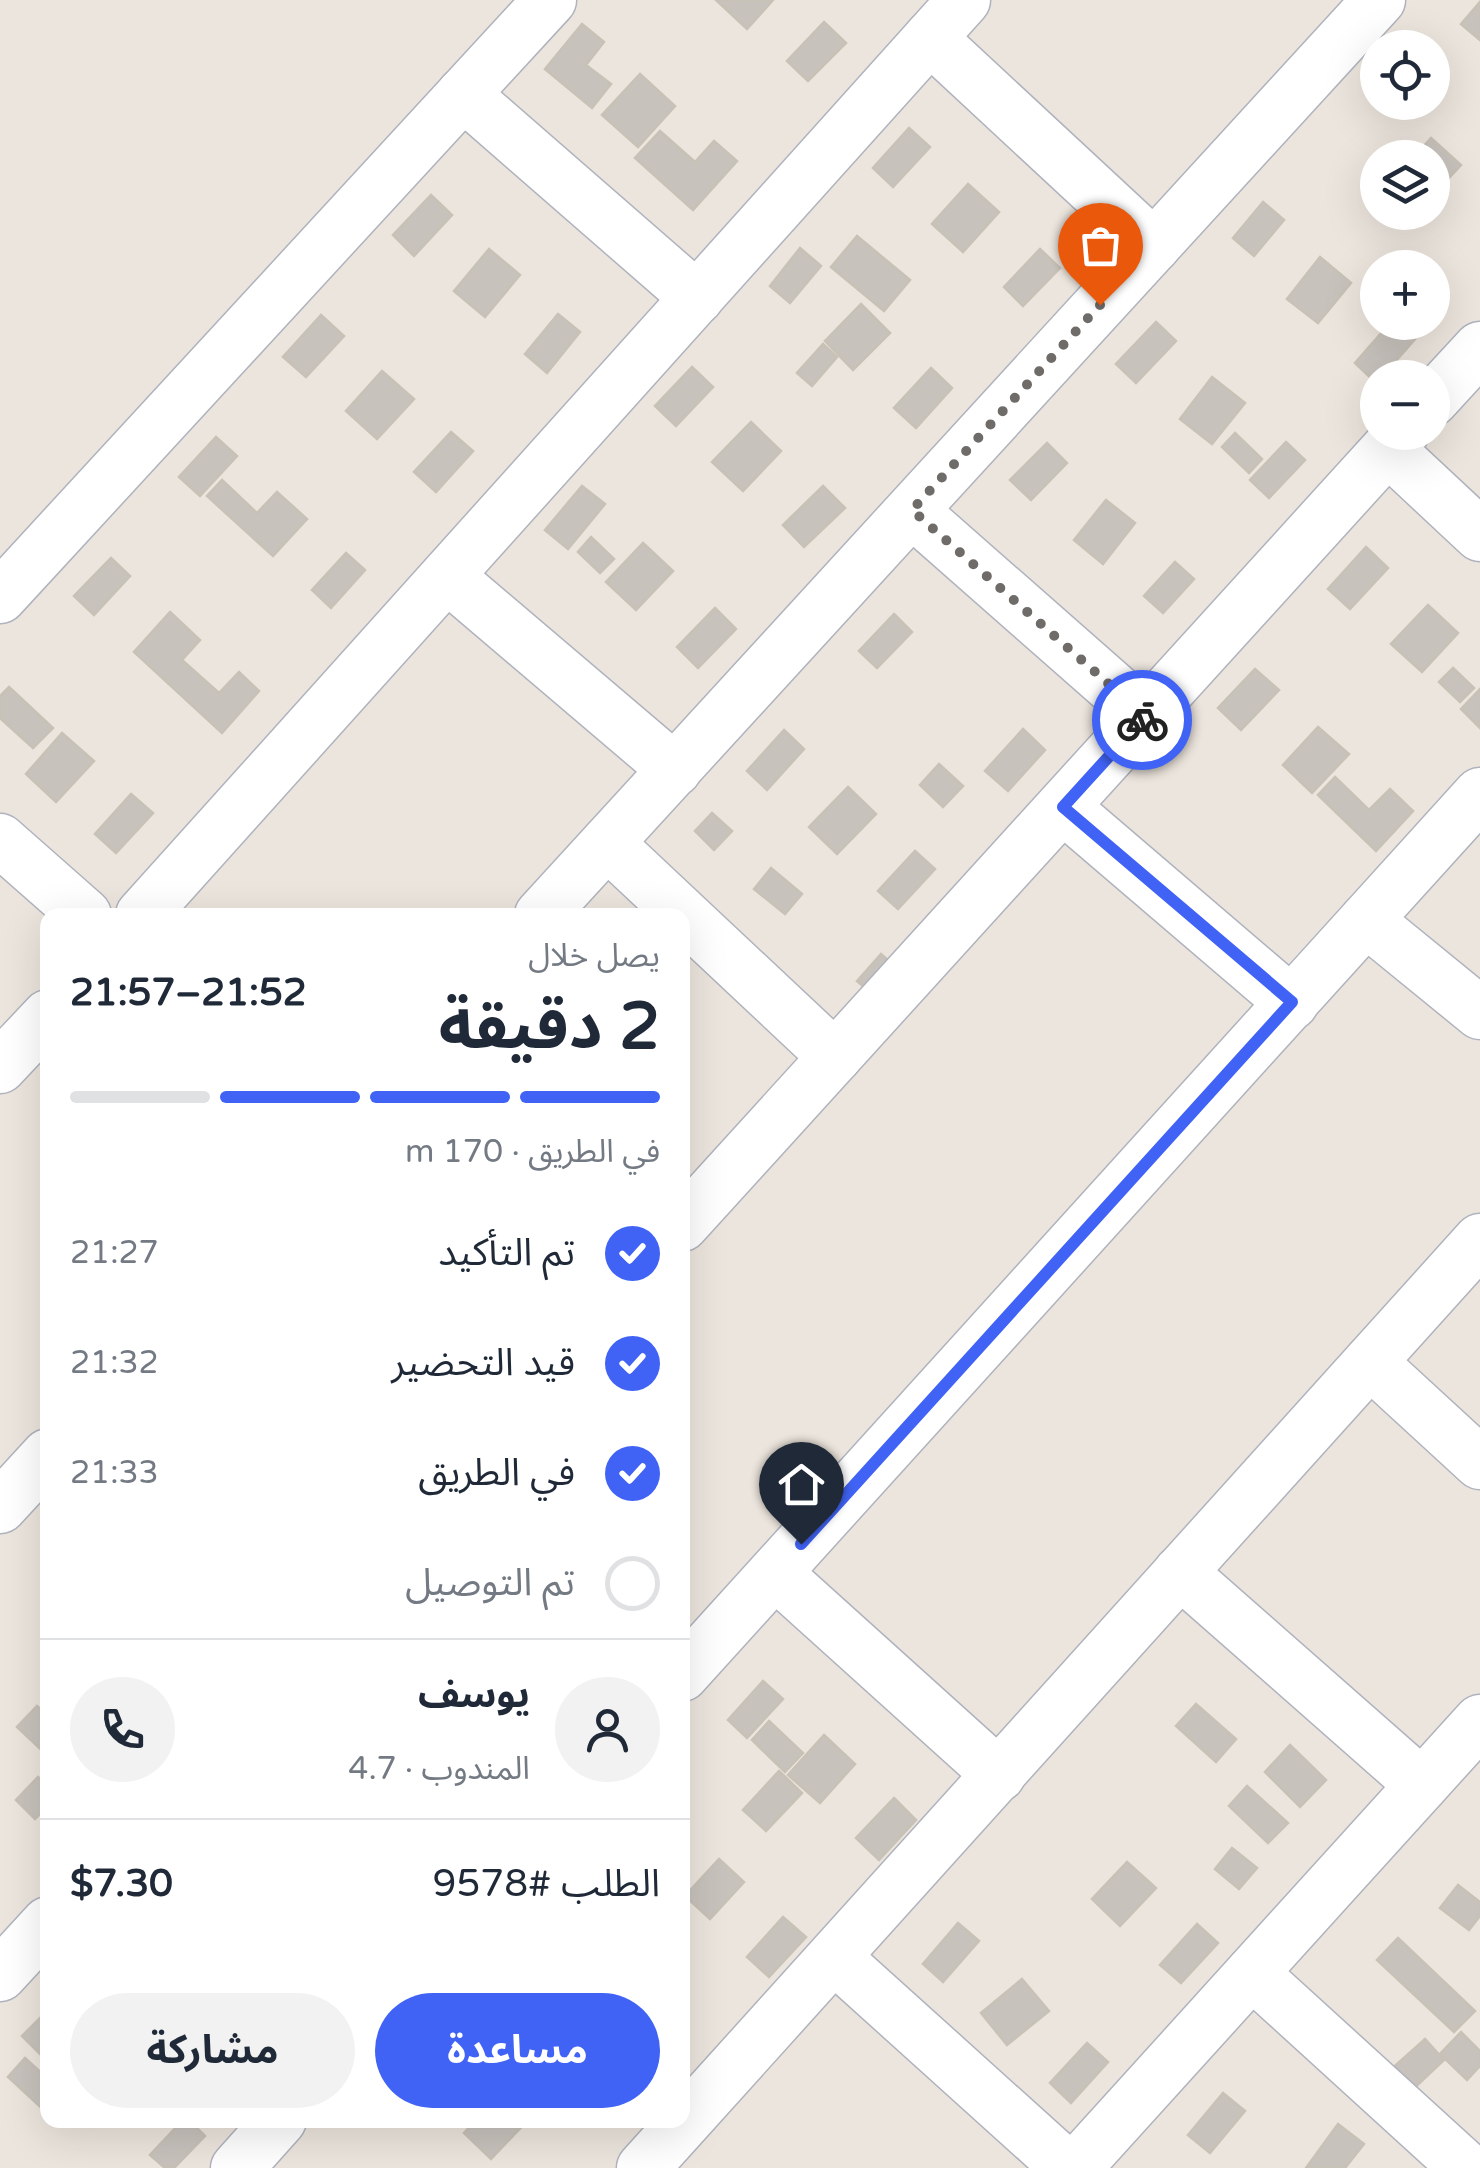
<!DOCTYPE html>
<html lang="ar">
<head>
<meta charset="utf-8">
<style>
	:root { --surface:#fff; --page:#f2f2f3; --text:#1f2937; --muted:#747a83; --line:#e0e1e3; --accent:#4063f5 }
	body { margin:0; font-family:"Varela Round","Noto Sans Arabic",sans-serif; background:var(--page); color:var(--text); direction:rtl; height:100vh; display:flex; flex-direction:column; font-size:38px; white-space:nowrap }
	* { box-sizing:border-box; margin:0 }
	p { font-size:32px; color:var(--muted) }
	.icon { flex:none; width:55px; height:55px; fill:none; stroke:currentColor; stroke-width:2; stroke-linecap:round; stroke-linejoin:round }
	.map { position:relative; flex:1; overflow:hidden; direction:ltr }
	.panel { position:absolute; left:40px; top:908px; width:650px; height:1220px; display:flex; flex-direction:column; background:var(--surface); border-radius:20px; box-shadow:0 10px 40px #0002; direction:rtl }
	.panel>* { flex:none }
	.controls { position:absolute; left:1360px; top:30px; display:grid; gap:20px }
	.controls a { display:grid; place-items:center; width:90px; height:90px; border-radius:50%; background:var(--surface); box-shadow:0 10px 40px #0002; font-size:50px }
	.pin { position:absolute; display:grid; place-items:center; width:85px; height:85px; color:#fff; margin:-102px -42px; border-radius:50% 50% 50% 0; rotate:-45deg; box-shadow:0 0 10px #0007 }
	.pin .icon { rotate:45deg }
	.courier { position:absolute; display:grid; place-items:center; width:100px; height:100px; margin:-50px; border:8px solid #4063f5; border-radius:50%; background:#fff; color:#222; box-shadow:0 2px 12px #0007 }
	.headline em { font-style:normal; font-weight:700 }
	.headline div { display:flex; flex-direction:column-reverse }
	.headline { display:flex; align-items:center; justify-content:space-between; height:170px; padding:0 30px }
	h1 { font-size:65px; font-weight:700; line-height:75px }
	.bar { display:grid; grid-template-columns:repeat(4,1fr); gap:15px 10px; align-content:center; height:120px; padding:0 30px }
	.bar i { height:12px; border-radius:8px; background:var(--line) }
	.bar .on { background:var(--accent) }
	.bar p { grid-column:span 4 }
	.line { display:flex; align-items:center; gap:25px; padding:0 30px; border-top:2px solid var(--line) }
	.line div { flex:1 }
	.round { display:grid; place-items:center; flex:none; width:105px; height:105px; border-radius:52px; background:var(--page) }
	ol { padding:0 30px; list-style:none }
	li { display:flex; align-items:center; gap:30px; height:110px }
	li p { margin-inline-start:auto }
	li .icon { padding:10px; border-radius:50%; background:var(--accent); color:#fff; stroke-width:4 }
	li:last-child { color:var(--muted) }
	li i { width:55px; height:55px; border:5px solid var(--line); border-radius:50% }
	.button { display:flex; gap:20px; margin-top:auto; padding:20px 30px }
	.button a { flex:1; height:115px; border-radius:60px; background:var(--accent); color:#fff; font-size:40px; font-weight:700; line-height:115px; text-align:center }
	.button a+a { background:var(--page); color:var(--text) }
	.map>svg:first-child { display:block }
	.building { fill:#c7c2bc; stroke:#c7c1b6; stroke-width:2.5 }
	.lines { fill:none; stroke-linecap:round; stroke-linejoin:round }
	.minor-casing { stroke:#b0b3be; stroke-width:55 }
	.minor { stroke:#fff; stroke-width:52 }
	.done { stroke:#6e6b69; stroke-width:10; stroke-dasharray:0 18 }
	.route { stroke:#4063f5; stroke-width:12 }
</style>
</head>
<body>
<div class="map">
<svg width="1480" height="2168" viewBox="0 0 1480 2168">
	<rect width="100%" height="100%" fill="#ece5dd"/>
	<g class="building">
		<path d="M 716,0 L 773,0 L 747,29 Z"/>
		<path d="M 1480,2 L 1480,40 L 1461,24 Z"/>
		<path d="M 824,22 L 846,43 L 808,81 L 787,61 Z"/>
		<path d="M 582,24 L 604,42 L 586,65 L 611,84 L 592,108 L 545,69 Z"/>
		<path d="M 640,74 L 675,106 L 638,147 L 602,115 Z"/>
		<path d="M 909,128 L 930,147 L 893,187 L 873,168 Z"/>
		<path d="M 660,131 L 695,162 L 714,141 L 737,161 L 693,210 L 635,158 Z"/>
		<path d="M 1431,138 L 1461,165 L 1432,196 L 1432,158 L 1413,158 Z"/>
		<path d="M 968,184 L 999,212 L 963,252 L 932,224 Z"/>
		<path d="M 431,195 L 452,215 L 414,256 L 393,235 Z"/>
		<path d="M 1263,202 L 1284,220 L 1254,256 L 1233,238 Z"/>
		<path d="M 857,236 L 910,280 L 884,311 L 831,267 Z"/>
		<path d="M 800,248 L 821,266 L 790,303 L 770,286 Z"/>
		<path d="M 489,249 L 520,275 L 485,317 L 454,291 Z"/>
		<path d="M 1040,249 L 1060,268 L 1023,306 L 1004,287 Z"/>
		<path d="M 1320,257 L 1351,283 L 1318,323 L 1287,299 Z"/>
		<path d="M 861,304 L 890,333 L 853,370 L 825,341 Z"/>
		<path d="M 558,314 L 580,332 L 547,373 L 525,354 Z"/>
		<path d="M 321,315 L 344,336 L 306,377 L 283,357 Z"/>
		<path d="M 1156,322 L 1176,341 L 1136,383 L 1116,364 Z"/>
		<path d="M 1391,322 L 1396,322 L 1415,339 L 1381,378 L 1378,378 L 1376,383 L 1355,363 Z"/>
		<path d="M 823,344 L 837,357 L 812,386 L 797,373 Z"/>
		<path d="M 692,367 L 713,387 L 676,426 L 655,406 Z"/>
		<path d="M 931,368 L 952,388 L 916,428 L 894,408 Z"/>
		<path d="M 382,371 L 414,399 L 377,439 L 346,411 Z"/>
		<path d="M 1212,377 L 1245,403 L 1212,444 L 1180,419 Z"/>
		<path d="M 751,422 L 781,451 L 743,491 L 712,462 Z"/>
		<path d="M 451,432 L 473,451 L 436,492 L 414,472 Z"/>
		<path d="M 1235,433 L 1262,459 L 1249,473 L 1222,447 Z"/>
		<path d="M 216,437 L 237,456 L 200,496 L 179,477 Z"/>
		<path d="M 1286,442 L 1305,460 L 1269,498 L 1250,480 Z"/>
		<path d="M 1047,443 L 1067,463 L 1031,500 L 1010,480 Z"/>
		<path d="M 222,480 L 257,513 L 277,492 L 307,519 L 273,556 L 207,496 Z"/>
		<path d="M 582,486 L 605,504 L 568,549 L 545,530 Z"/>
		<path d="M 823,486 L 845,508 L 804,547 L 783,525 Z"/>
		<path d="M 1106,500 L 1135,523 L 1103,564 L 1074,540 Z"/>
		<path d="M 591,537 L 614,559 L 600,573 L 578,552 Z"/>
		<path d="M 643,543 L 673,571 L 636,610 L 606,582 Z"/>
		<path d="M 1366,547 L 1388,568 L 1350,609 L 1328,589 Z"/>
		<path d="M 346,553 L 365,570 L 331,608 L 312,590 Z"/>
		<path d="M 111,558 L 130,576 L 94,615 L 74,596 Z"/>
		<path d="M 1175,562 L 1194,579 L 1163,613 L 1144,596 Z"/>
		<path d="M 1428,605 L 1458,633 L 1422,672 L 1391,644 Z"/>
		<path d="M 715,608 L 736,629 L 698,668 L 677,647 Z"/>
		<path d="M 170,612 L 200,640 L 182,660 L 219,693 L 239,672 L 259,691 L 222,733 L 134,652 Z"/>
		<path d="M 894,614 L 912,632 L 877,668 L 859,651 Z"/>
		<path d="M 1453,668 L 1474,688 L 1460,702 L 1439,682 Z"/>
		<path d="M 1255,669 L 1279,690 L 1241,730 L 1218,708 Z"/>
		<path d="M 9,687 L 53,728 L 33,748 L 0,718 L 0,696 Z"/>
		<path d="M 1480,689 L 1480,728 L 1461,709 Z"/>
		<path d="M 1318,727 L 1349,754 L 1312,793 L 1283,765 Z"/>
		<path d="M 1023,729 L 1045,750 L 1008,791 L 985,771 Z"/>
		<path d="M 784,730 L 804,749 L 767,790 L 747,771 Z"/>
		<path d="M 62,733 L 94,761 L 56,802 L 26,774 Z"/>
		<path d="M 939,764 L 963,786 L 943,807 L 920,785 Z"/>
		<path d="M 1335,777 L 1369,810 L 1390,789 L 1413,811 L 1376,851 L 1318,795 Z"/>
		<path d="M 848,787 L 876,814 L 837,854 L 809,827 Z"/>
		<path d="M 131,794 L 153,813 L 116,853 L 95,834 Z"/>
		<path d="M 712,813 L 732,831 L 714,850 L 695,831 Z"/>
		<path d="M 915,851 L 935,869 L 898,909 L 878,891 Z"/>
		<path d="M 771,868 L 802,894 L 785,914 L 754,889 Z"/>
		<path d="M 881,954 L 899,970 L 876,997 L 857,981 Z"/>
		<path d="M 763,1681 L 783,1699 L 747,1738 L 728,1720 Z"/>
		<path d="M 1196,1704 L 1236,1739 L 1216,1762 L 1176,1726 Z"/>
		<path d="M 37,1706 L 48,1716 L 48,1756 L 17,1727 Z"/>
		<path d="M 769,1721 L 803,1753 L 785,1772 L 752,1740 Z"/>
		<path d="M 824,1735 L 855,1764 L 820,1803 L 788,1775 Z"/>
		<path d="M 1290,1745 L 1326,1780 L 1300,1807 L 1265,1772 Z"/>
		<path d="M 779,1771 L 802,1793 L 766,1831 L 743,1810 Z"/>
		<path d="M 38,1777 L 48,1786 L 48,1806 L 35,1819 L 16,1800 Z"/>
		<path d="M 1247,1786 L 1288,1823 L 1268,1843 L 1229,1806 Z"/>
		<path d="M 894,1798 L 916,1820 L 879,1860 L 856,1838 Z"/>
		<path d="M 1232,1848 L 1257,1868 L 1239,1889 L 1215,1869 Z"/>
		<path d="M 719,1859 L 744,1882 L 710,1919 L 685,1896 Z"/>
		<path d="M 1127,1862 L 1156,1888 L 1120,1926 L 1092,1899 Z"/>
		<path d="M 1458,1885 L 1480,1902 L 1480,1916 L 1469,1930 L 1440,1908 Z"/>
		<path d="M 783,1917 L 806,1937 L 769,1977 L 747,1957 Z"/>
		<path d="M 958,1923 L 979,1941 L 943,1982 L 923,1964 Z"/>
		<path d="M 1197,1924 L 1218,1943 L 1181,1983 L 1160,1965 Z"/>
		<path d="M 1398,1938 L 1475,2011 L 1454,2032 L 1377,1960 Z"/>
		<path d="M 1022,1979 L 1049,2011 L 1007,2045 L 981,2013 Z"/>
		<path d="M 48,2010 L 48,2048 L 41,2055 L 22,2036 Z"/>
		<path d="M 1461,2032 L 1480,2051 L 1480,2066 L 1467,2080 L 1440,2054 Z"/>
		<path d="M 1425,2039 L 1444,2060 L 1407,2095 L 1387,2073 Z"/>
		<path d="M 1087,2043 L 1108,2062 L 1071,2103 L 1050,2083 Z"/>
		<path d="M 25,2058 L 48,2079 L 48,2114 L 8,2077 Z"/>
		<path d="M 1223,2093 L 1245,2111 L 1210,2153 L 1188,2135 Z"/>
		<path d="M 183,2120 L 189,2120 L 205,2136 L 174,2168 L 165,2168 L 150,2155 Z"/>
		<path d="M 476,2120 L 528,2120 L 491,2159 L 464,2133 Z"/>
		<path d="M 1338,2124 L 1364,2144 L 1345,2168 L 1306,2168 Z"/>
	</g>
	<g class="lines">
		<defs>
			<g id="minor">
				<path d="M 930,38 L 1154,246"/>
				<path d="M 463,94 L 697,298"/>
				<path d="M 1432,400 L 1480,348"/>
				<path d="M 1388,449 L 1480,535"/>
				<path d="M 912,511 L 1145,716"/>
				<path d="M 447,576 L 675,770"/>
				<path d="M 0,597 L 550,0"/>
				<path d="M 1063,807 L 1292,1003"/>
				<path d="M 0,840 L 85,915"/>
				<path d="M 607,843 L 835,1057"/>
				<path d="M 142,915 L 964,0"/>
				<path d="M 541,915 L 1379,0"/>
				<path d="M 1366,920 L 1480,1013"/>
				<path d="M 0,1067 L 48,1016"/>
				<path d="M 682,1225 L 1403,432"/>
				<path d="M 1370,1362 L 1480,1463"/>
				<path d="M 0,1507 L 48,1455"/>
				<path d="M 1180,1572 L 1422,1785"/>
				<path d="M 775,1573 L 999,1775"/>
				<path d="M 682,1675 L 1480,794"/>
				<path d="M 834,1957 L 1068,2168"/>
				<path d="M 1252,1973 L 1466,2168"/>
				<path d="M 0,1975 L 48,1923"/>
				<path d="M 237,2168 L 280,2120"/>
				<path d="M 643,2168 L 1480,1240"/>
				<path d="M 1075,2168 L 1480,1721"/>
			</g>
		</defs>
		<use href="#minor" class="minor-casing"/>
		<use href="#minor" class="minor"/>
	</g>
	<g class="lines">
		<path class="done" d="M 1100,305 L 912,510 L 1145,716 L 1142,720"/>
		<path class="route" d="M 801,1544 L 1292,1002 L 1063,807 L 1142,720"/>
	</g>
</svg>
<div class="controls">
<a><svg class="icon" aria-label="locate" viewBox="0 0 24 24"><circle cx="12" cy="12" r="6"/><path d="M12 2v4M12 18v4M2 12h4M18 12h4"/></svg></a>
<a><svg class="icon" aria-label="layers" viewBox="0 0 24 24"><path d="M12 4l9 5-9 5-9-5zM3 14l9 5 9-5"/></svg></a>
<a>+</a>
<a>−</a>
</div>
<div class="pin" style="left:1100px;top:305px;background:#ea580c"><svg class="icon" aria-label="bag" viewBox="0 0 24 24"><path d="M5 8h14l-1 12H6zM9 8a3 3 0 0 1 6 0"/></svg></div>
<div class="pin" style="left:801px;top:1544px;background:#1f2937"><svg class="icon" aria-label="home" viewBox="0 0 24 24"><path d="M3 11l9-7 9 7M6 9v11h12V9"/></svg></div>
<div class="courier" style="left:1142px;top:720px"><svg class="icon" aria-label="bike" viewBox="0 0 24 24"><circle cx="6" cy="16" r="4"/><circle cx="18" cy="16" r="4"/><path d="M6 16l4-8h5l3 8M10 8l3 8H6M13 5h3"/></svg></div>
<section class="panel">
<div class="headline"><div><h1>2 دقيقة</h1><p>يصل خلال</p></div><em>21:52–21:57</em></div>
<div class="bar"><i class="on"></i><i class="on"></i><i class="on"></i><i></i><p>في الطريق · 170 m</p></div>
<ol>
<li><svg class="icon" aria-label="check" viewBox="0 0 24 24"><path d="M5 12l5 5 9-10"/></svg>تم التأكيد<p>21:27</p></li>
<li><svg class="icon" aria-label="check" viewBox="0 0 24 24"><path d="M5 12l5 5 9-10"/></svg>قيد التحضير<p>21:32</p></li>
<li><svg class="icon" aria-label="check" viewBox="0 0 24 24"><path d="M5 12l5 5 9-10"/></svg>في الطريق<p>21:33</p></li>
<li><i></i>تم التوصيل</li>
</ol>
<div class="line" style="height:180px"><a class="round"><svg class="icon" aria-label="person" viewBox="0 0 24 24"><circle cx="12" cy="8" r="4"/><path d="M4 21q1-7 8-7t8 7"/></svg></a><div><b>يوسف</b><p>المندوب · 4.7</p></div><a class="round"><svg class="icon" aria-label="phone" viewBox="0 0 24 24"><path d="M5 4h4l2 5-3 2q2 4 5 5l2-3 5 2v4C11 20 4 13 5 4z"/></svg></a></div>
<div class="line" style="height:130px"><div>الطلب #9578</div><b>$7.30</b></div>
<div class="button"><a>مساعدة</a><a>مشاركة</a></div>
</section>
</div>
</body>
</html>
